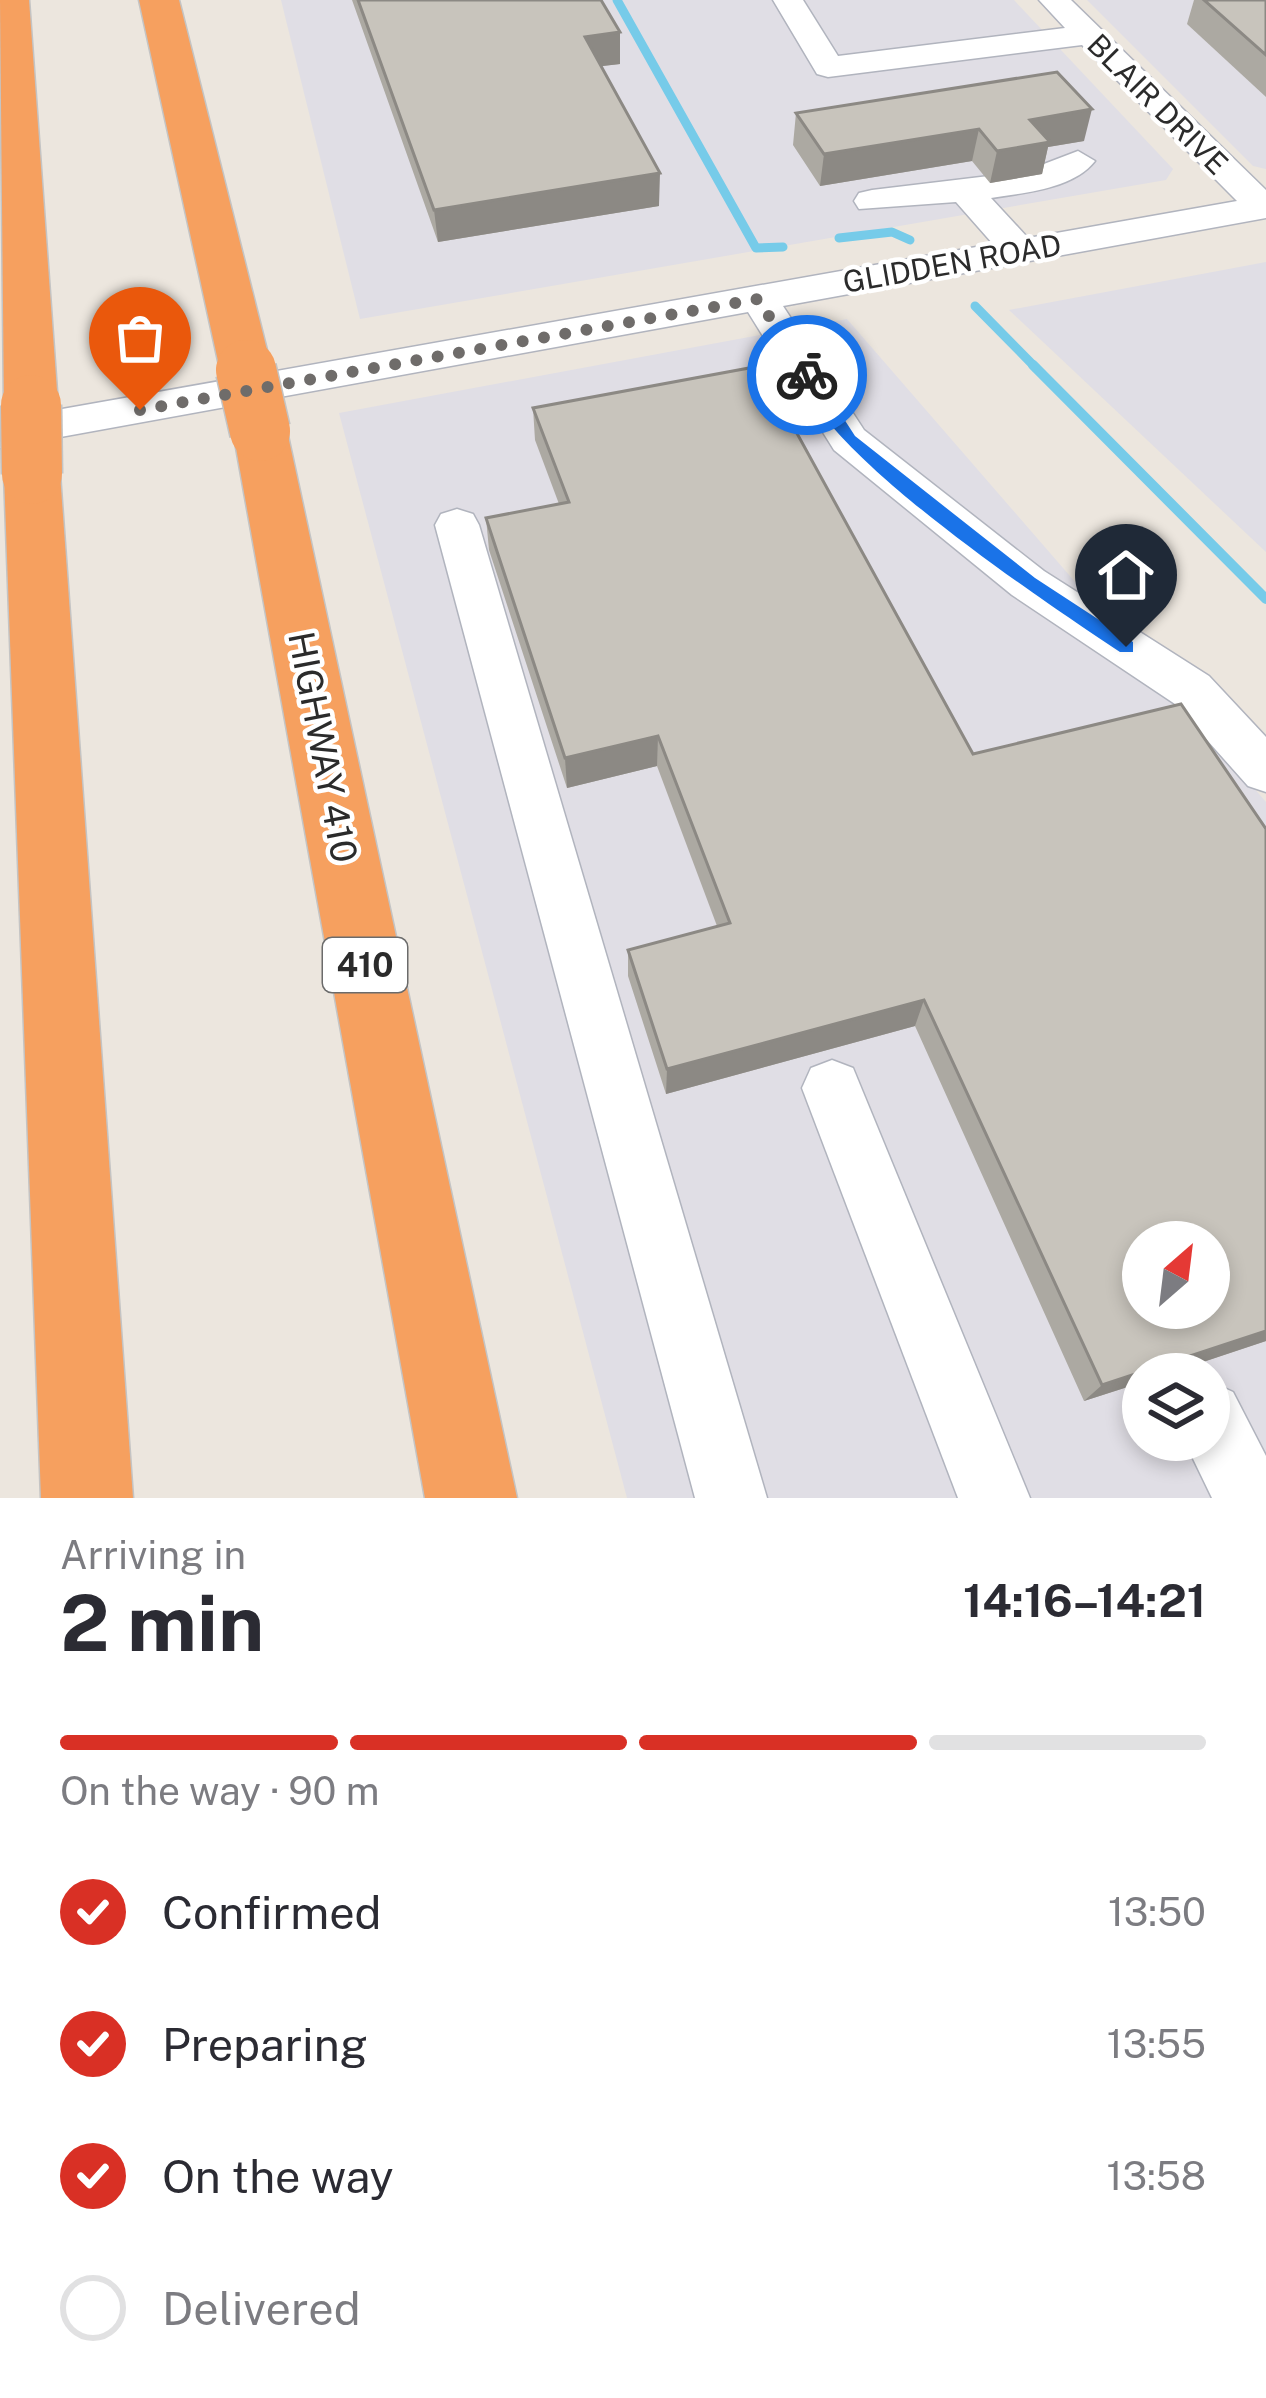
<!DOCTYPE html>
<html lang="en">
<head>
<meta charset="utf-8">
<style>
	:root { --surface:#fff; --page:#f2f2f3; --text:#2b2b33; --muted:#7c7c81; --line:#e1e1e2; --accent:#d93025 }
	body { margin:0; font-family:"Public Sans",sans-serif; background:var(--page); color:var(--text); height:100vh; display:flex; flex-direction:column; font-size:45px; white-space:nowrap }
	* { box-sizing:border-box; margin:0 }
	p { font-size:39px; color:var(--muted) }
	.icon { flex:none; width:66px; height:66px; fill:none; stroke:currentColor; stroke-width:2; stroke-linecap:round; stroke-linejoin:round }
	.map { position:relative; height:1498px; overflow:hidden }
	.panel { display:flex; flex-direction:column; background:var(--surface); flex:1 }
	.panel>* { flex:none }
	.needle { width:78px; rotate:28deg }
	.tools { position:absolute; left:1122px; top:1221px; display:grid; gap:24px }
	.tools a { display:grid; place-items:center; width:108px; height:108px; border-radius:50%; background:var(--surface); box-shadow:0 6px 18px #0003; font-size:60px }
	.pin { position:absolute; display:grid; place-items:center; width:102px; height:102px; color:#fff; margin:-123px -51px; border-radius:50% 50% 50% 0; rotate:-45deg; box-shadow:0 0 12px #0007 }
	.pin .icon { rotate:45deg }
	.courier { position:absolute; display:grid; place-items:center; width:120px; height:120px; margin:-60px; border:9px solid #1a73e8; border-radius:50%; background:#fff; color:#222; box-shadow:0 3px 15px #0007 }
	.overview em { font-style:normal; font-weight:700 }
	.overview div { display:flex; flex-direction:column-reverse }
	.overview { display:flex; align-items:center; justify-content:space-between; height:204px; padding:0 60px }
	h1 { font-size:78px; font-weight:700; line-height:90px }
	.bar { display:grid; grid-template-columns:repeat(4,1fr); gap:18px 12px; align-content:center; height:144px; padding:0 60px }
	.bar i { height:15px; border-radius:9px; background:var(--line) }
	.bar .selected { background:var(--accent) }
	.bar p { grid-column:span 4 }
	ol { padding:0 60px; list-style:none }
	li { display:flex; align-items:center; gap:36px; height:132px }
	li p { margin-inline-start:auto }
	li .icon { padding:12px; border-radius:50%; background:var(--accent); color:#fff; stroke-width:4 }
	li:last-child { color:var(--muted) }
	li i { width:66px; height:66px; border:6px solid var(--line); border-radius:50% }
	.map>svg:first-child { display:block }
	.industrial { fill:#e0dee5; fill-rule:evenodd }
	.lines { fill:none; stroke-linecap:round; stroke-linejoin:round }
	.stream-far1 { stroke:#76cbe9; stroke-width:9 }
	.stream { stroke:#76cbe9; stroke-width:10 }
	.minor-casing { stroke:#b1b4be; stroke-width:3 }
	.highway-casing { stroke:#c4c4c4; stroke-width:3 }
	.minor { fill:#fff; fill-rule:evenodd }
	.highway { fill:#f6a05f; fill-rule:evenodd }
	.highway-bridge-casing { stroke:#c4c4c4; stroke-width:63; stroke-linecap:butt }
	.highway-bridge { stroke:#f6a05f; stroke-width:60 }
	.wall { fill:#aca9a2 }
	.shaded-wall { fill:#8c8984 }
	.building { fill:#c8c4bc; stroke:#8c8984; stroke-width:3; fill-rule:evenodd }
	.route { fill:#1a73e8 }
	.done { stroke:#6f6c6a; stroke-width:12; stroke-dasharray:0 21.6 }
	.labels { text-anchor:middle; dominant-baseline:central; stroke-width:9; stroke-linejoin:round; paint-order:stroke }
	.far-street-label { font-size:30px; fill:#2b2b2b; stroke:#fff }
	.shield { fill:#fff; stroke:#6b6b6b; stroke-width:3 }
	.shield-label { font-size:33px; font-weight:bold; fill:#2b2b2b }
	.street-label { font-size:36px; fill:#2b2b2b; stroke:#fff }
</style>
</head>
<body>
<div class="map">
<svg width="1266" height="1498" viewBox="0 0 1266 1498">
	<rect width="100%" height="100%" fill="#ece6de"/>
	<g class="industrial">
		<path d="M 281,0 L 1014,0 L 1173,169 L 1166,180 L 360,319 Z"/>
		<path d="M 1087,0 L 1266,0 L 1266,169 L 1253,166 Z"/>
		<path d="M 1266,262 L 1266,552 L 1009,310 Z"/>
		<path d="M 847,319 L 1266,802 L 1266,1498 L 627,1498 L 339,413 ZM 1143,1242 L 1209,1242 L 1209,1308 L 1143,1308 ZM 1143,1374 L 1209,1374 L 1209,1440 L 1143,1440 Z"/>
	</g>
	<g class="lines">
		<g class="stream-far1">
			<path d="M 617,0 L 756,248 L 783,247"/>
			<path d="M 839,238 L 892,232 L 910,240"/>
			<path d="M 975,306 L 1036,368"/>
		</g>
		<path class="stream" d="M 1033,365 L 1266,599"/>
		<defs>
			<g id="minor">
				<path d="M 773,0 L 803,0 L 838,56 L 1065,28 L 1039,0 L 1071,0 L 1266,190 L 1266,218 L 783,306 L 864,430 L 1044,571 L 1209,676 L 1266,737 L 1266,792 L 1248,786 L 1175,704 L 1012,595 L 834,450 L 748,312 L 0,448 L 0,420 L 993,244 L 956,202 L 859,209 L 854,201 L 859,193 L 872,190 L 1023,172 L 1078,151 L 1095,161 C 1073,189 1024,193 991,198 L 1028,238 L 1237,201 L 1082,45 L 828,77 L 817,74 Z"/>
				<path d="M 457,509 L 473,514 L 479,525 L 767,1498 L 695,1498 L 435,525 L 441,514 Z"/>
				<path d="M 832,1060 L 853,1068 L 1030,1498 L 958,1498 L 802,1088 L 811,1068 Z"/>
				<path d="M 1209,1381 L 1233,1392 L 1266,1456 L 1266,1498 L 1212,1498 L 1184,1440 L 1209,1440 Z"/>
			</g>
			<g id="highway">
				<path d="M 0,0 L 29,0 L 58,405 L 50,417 L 31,423 L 12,417 L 4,405 Z"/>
				<path d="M 139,0 L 179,0 L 272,370 L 265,382 L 246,387 L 227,382 L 220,370 Z"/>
				<path d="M 260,413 L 279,418 L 287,431 L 517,1498 L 425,1498 L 233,431 L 241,418 Z"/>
				<path d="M 32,455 L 52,460 L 60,474 L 133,1498 L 41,1498 L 4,474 L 12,460 Z"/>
			</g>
		</defs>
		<use href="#minor" class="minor-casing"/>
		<use href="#highway" class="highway-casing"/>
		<use href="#minor" class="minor"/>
		<use href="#highway" class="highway"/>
		<defs>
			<g id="highway-bridge">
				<path d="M 246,370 L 260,431"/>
				<path d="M 31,405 L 32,474"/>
			</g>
		</defs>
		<use href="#highway-bridge" class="highway-bridge-casing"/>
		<use href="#highway-bridge" class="highway-bridge"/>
	</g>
	<g class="wall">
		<path d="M 352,0 L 601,0 L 620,64 L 601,66 L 659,206 L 438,242 Z"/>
		<path d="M 1194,0 L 1266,0 L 1266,97 L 1187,24 Z"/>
		<path d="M 1057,72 L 1084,141 L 1048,147 L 1042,174 L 990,183 L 972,161 L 820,186 L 793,145 L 796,113 Z"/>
		<path d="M 533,408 L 1266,1341 L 1167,1374 L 1143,1374 L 1143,1382 L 1084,1401 L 915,1026 L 666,1094 L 628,976 L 628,950 L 717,926 L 657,766 L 567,788 L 489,550 L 486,518 L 559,504 L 535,440 Z"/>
	</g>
	<g class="shaded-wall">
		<path d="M 620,32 L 620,64 L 586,68 L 585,37 Z"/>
		<path d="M 1092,109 L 1084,141 L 1048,147 L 1042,174 L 990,183 L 997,151 L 1030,120 Z"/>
		<path d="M 979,129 L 972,161 L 820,186 L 824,154 Z"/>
		<path d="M 660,173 L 659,206 L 438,242 L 434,210 Z"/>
		<path d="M 658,736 L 657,766 L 567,788 L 565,758 Z"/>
		<path d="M 924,1000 L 915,1026 L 666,1094 L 667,1069 Z"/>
		<path d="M 1266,1331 L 1266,1341 L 1167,1374 L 1143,1374 L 1143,1382 L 1084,1401 L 1102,1385 Z"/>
	</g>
	<g class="building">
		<path d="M 358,0 L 601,0 L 620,32 L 585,37 L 660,173 L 434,210 Z"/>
		<path d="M 1204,0 L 1266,0 L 1266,55 Z"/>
		<path d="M 1057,72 L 1092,109 L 1030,120 L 1050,142 L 997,151 L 979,129 L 824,154 L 796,113 Z"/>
		<path d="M 760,366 L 973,754 L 1181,704 L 1266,829 L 1266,1331 L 1102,1385 L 924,1000 L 667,1069 L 628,950 L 730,923 L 658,736 L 565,758 L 486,518 L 569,502 L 533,408 ZM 1143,1242 L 1209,1242 L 1209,1308 L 1143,1308 Z"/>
	</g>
	<path class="route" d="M 802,371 L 813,371 L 855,436 L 1035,578 L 1133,642 L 1133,652 L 1120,652 C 1055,609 806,444 802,371 Z"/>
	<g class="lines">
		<path class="done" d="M 140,410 L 758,299 L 807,375"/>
	</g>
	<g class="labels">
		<g class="far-street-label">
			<text transform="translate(1158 104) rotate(45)">BLAIR DRIVE</text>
			<text transform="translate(952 263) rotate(-10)">GLIDDEN ROAD</text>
		</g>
		<rect class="shield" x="323" y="938" width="84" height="54" rx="9"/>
		<g class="shield-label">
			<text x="365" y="965">410</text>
		</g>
		<g class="street-label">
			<text transform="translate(323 747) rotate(79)">HIGHWAY 410</text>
		</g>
	</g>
</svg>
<div class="tools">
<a><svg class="needle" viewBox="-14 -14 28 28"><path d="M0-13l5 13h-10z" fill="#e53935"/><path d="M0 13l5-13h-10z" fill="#7c7c81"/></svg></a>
<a><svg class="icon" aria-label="layers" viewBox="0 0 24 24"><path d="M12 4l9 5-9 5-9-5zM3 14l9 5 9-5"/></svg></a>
</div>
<div class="pin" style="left:140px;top:410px;background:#ea580c"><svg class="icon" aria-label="bag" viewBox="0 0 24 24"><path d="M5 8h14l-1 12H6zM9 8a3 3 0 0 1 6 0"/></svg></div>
<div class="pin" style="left:1126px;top:647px;background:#1f2937"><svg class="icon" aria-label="home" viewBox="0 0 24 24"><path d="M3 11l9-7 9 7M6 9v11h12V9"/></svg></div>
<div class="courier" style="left:807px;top:375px"><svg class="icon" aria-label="bike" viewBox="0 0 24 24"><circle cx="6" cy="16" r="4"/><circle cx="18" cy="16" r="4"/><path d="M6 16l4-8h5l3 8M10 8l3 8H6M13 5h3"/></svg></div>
</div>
<section class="panel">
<div class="overview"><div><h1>2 min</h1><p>Arriving in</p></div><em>14:16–14:21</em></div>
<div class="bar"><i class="selected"></i><i class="selected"></i><i class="selected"></i><i></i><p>On the way · 90 m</p></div>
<ol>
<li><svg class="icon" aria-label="check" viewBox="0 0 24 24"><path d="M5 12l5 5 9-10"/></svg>Confirmed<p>13:50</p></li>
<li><svg class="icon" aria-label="check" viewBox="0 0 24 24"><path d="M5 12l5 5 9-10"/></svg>Preparing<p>13:55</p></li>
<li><svg class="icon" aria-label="check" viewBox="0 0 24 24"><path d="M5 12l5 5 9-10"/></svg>On the way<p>13:58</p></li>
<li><i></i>Delivered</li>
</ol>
</section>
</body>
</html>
